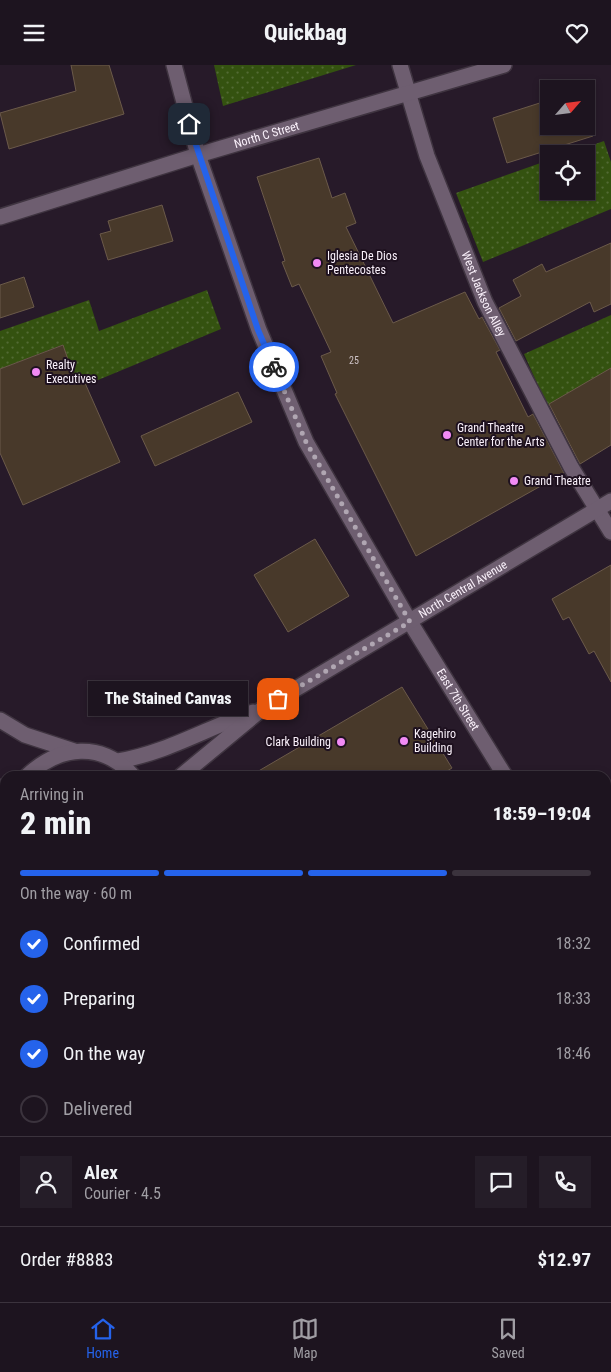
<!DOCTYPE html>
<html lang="en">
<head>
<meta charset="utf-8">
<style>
	:root { --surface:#1d141f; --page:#251d28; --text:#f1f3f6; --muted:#a09ea4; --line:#3b333d; --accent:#2563eb }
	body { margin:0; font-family:"Roboto Condensed",sans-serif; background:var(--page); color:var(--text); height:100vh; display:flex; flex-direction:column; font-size:19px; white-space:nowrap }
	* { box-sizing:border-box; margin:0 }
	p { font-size:16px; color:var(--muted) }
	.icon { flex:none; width:28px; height:28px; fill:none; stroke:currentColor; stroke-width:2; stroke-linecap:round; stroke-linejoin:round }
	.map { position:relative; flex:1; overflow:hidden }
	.drawer { position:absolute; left:0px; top:706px; width:611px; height:531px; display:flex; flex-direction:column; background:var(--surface); border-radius:15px 15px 0 0; box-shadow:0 2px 8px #0003,0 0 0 1px var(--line) }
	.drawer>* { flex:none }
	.needle { width:32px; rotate:62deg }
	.tools { position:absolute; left:540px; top:15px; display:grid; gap:10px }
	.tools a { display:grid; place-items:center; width:55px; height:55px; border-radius:0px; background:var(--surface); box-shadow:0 2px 8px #0003,0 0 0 1px var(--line); font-size:25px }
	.pin { position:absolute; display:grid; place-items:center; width:42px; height:42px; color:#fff; margin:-21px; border-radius:10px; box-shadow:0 2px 8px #0006 }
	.courier { position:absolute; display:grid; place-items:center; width:50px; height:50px; margin:-25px; border:4px solid #2563eb; border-radius:50%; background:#fff; color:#222; box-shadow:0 1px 6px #0007 }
	.bubble { position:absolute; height:35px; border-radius:0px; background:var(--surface); box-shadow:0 2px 8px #0003,0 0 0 1px var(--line); font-size:16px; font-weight:800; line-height:35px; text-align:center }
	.overview em { font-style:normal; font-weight:800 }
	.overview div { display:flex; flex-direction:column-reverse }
	.overview { display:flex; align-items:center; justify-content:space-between; height:85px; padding:0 20px }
	h1 { font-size:32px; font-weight:800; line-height:38px }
	.bar { display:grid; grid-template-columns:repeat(4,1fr); gap:8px 5px; align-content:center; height:60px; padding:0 20px }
	.bar i { height:6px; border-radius:4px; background:var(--line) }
	.bar .current { background:var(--accent) }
	.bar p { grid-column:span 4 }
	.line { display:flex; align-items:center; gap:12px; padding:0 20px; border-top:1px solid var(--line) }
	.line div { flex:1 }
	.round { display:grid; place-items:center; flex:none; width:52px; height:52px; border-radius:0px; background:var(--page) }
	ol { padding:0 20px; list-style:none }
	li { display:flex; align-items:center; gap:15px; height:55px }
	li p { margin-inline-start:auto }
	li .icon { padding:5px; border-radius:50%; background:var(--accent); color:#fff; stroke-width:4 }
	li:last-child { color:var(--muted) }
	li i { width:28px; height:28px; border:2px solid var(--line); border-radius:50% }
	header { display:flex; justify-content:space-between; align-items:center; height:65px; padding:0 20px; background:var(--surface); font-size:22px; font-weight:800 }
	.tab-bar { display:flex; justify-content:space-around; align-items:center; height:70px; border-top:1px solid var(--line); background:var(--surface); font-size:14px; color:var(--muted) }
	.tab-bar a { display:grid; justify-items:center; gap:2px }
	.tab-bar .current { color:var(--accent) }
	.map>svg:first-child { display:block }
	.grass { fill:url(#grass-dots) }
	.building { fill:#48392a; stroke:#6b5a4a }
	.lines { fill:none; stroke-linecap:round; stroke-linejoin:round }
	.minor-casing { stroke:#3f3440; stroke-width:18 }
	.minor { stroke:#6e5e70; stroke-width:15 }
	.done { stroke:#b0a6b2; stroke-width:5; stroke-dasharray:0 9 }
	.route { stroke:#2563eb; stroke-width:6 }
	.poi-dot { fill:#f18af4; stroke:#1e111f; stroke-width:2 }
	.labels { text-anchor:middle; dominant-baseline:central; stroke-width:4; stroke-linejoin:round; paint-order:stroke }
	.number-label { font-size:10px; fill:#cec3c7 }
	.street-label { font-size:12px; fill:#faf1fb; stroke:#1e111f }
	.poi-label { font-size:12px; fill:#faf1fb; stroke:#1e111f; text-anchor:start }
</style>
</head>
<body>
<header><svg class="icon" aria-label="menu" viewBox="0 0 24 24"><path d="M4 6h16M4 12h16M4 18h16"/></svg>Quickbag<svg class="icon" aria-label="heart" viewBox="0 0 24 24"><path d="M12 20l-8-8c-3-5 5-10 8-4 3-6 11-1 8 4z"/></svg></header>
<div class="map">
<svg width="611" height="1237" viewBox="0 0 611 1237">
	<defs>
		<pattern id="grass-dots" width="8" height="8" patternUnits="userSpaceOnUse" patternTransform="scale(1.25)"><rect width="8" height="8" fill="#345210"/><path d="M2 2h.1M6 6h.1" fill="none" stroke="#526b34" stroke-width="1.8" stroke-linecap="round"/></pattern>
	</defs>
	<rect width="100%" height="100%" fill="#271a29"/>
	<g class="grass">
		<path d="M 214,0 L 356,0 L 223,41 Z"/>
		<path d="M 604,76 L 611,97 L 611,144 L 483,197 L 456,128 L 549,95 L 549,126 L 586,126 L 586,89 L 567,89 Z"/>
		<path d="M 207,225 L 221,264 L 86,320 L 81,309 L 74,310 L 62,280 L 0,304 L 0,266 L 89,235 L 99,266 Z"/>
		<path d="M 611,250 L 611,303 L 547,341 L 524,289 Z"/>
		<path d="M 611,758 L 611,788 L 606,782 L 606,761 Z"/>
		<path d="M 0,1174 L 5,1178 L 5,1232 L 79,1233 L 85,1237 L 0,1237 Z"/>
	</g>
	<g class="building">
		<path d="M 71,0 L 109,0 L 124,49 L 9,84 L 0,48 L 76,26 Z"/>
		<path d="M 549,35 L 549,61 L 586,61 L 586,50 L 593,71 L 507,98 L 493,53 Z"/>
		<path d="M 319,93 L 332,133 L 345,128 L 356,158 L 346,162 L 393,258 L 465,227 L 479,254 L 482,252 L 500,285 L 496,287 L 528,352 L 533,349 L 564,408 L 416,491 L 335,329 L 337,328 L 321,291 L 331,287 L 299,219 L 292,222 L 282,197 L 285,196 L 257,112 Z"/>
		<path d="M 162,140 L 173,176 L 108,195 L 100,169 L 111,166 L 108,156 Z"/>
		<path d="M 611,178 L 611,239 L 594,247 L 590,237 L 516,276 L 499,243 L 521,231 L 513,215 L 542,199 L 546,207 Z"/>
		<path d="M 24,212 L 34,242 L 0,253 L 0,220 Z"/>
		<path d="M 63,280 L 74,312 L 81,309 L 120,397 L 23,440 L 0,388 L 0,304 Z"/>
		<path d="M 611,303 L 611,380 L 580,399 L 549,339 Z"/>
		<path d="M 238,327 L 252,357 L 155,401 L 141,371 Z"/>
		<path d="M 315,474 L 349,531 L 288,567 L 254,510 Z"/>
		<path d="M 611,500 L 611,617 L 594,586 L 589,589 L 569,552 L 563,555 L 552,534 Z"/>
		<path d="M 402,622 L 452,703 L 439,711 L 250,711 Z"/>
	</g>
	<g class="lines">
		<defs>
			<g id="minor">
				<path id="s1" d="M 174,0 L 198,90 L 259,265 L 306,377 L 410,557 L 505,711"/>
				<path id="s2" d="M 400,0 L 427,91 L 485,237 L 571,402 L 611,467"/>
				<path id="s3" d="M 0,152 L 198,90 L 504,0"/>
				<path d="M 0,655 L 25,670 L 74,686"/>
				<path d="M 118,696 C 166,688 207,663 253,647"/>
				<path d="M 27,711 C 60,680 102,676 133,711"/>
				<path id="s4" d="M 181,711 L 262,644 L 611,436"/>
				<path d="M 0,722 L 5,742"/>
				<path d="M 0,761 L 5,744"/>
				<path d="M 0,780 L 5,794"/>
				<path d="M 0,823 L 5,822"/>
				<path d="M 606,849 L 611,854"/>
				<path d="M 606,1072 L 611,1067"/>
				<path d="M 0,1095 L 5,1099"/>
				<path d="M 0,1155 L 5,1159"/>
				<path d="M 606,1166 L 611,1171"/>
				<path d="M 105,1232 L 111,1237"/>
				<path d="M 349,1232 L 354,1237"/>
				<path d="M 148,1237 L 156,1232"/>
				<path d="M 388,1237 L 390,1232"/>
				<path d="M 457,1237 L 459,1232"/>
			</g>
		</defs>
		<use href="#minor" class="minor-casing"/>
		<use href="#minor" class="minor"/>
	</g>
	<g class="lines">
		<path class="done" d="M 274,302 L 306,377 L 410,557 L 278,634"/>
		<path class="route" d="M 189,59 L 258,265 L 274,302"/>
	</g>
	<g class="poi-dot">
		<circle cx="317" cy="198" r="5"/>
		<circle cx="36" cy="307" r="5"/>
		<circle cx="447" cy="370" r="5"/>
		<circle cx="514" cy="416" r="5"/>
		<circle cx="404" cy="676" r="5"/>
		<circle cx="341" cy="677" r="5"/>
	</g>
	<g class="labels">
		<g class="number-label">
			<text x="354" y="295">25</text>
		</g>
		<g class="street-label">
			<text stroke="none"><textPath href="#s3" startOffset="279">North C Street</textPath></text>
			<text stroke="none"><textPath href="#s2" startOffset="244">West Jackson Alley</textPath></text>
			<text stroke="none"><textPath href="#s4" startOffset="339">North Central Avenue</textPath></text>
			<text stroke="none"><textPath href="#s1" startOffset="699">East 7th Street</textPath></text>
		</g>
		<g class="poi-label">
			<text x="327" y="191">Iglesia De Dios<tspan x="327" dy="14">Pentecostes</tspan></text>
			<text x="46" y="300">Realty<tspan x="46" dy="14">Executives</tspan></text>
			<text x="457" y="363">Grand Theatre<tspan x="457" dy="14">Center for the Arts</tspan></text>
			<text x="524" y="416">Grand Theatre</text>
			<text x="414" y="669">Kagehiro<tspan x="414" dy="14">Building</tspan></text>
			<text x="331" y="677" text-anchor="end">Clark Building</text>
		</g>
	</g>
</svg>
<div class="tools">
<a><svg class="needle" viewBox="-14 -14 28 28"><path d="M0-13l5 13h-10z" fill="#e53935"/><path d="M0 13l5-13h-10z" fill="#a09ea4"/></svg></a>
<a><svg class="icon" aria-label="locate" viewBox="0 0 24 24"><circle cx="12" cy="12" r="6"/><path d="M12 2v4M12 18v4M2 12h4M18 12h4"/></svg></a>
</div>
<div class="pin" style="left:278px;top:634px;background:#ea580c"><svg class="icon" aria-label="bag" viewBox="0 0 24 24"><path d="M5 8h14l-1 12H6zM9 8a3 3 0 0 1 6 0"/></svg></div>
<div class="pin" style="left:189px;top:59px;background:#1f2937"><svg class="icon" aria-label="home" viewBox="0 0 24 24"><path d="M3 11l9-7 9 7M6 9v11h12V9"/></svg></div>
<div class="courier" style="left:274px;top:302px"><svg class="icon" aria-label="bike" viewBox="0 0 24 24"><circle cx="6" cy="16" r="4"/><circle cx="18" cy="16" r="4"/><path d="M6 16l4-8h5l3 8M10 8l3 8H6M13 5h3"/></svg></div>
<div class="bubble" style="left:88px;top:616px;width:160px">The Stained Canvas</div>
<section class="drawer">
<div class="overview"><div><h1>2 min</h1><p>Arriving in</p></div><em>18:59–19:04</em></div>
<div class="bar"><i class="current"></i><i class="current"></i><i class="current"></i><i></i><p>On the way · 60 m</p></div>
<ol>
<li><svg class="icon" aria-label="check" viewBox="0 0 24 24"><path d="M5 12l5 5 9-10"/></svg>Confirmed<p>18:32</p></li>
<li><svg class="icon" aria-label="check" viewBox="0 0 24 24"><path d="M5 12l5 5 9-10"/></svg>Preparing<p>18:33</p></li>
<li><svg class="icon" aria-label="check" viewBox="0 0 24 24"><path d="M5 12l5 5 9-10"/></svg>On the way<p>18:46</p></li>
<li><i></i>Delivered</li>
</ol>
<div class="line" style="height:90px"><a class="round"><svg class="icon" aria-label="person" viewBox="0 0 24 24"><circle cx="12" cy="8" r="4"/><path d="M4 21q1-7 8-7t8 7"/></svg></a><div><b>Alex</b><p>Courier · 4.5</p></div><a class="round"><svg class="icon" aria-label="chat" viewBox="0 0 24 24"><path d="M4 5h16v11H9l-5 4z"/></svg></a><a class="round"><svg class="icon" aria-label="phone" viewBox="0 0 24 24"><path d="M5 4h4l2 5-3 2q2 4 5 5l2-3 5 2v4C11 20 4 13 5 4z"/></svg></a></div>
<div class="line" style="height:65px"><div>Order #8883</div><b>$12.97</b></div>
</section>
</div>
<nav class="tab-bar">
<a class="current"><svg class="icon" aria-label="home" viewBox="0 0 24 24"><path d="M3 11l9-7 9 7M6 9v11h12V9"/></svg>Home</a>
<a><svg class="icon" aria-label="map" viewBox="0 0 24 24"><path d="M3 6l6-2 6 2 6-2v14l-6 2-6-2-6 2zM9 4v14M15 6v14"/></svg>Map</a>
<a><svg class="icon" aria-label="saved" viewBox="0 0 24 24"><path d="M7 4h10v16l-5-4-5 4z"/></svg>Saved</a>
</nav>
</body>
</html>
